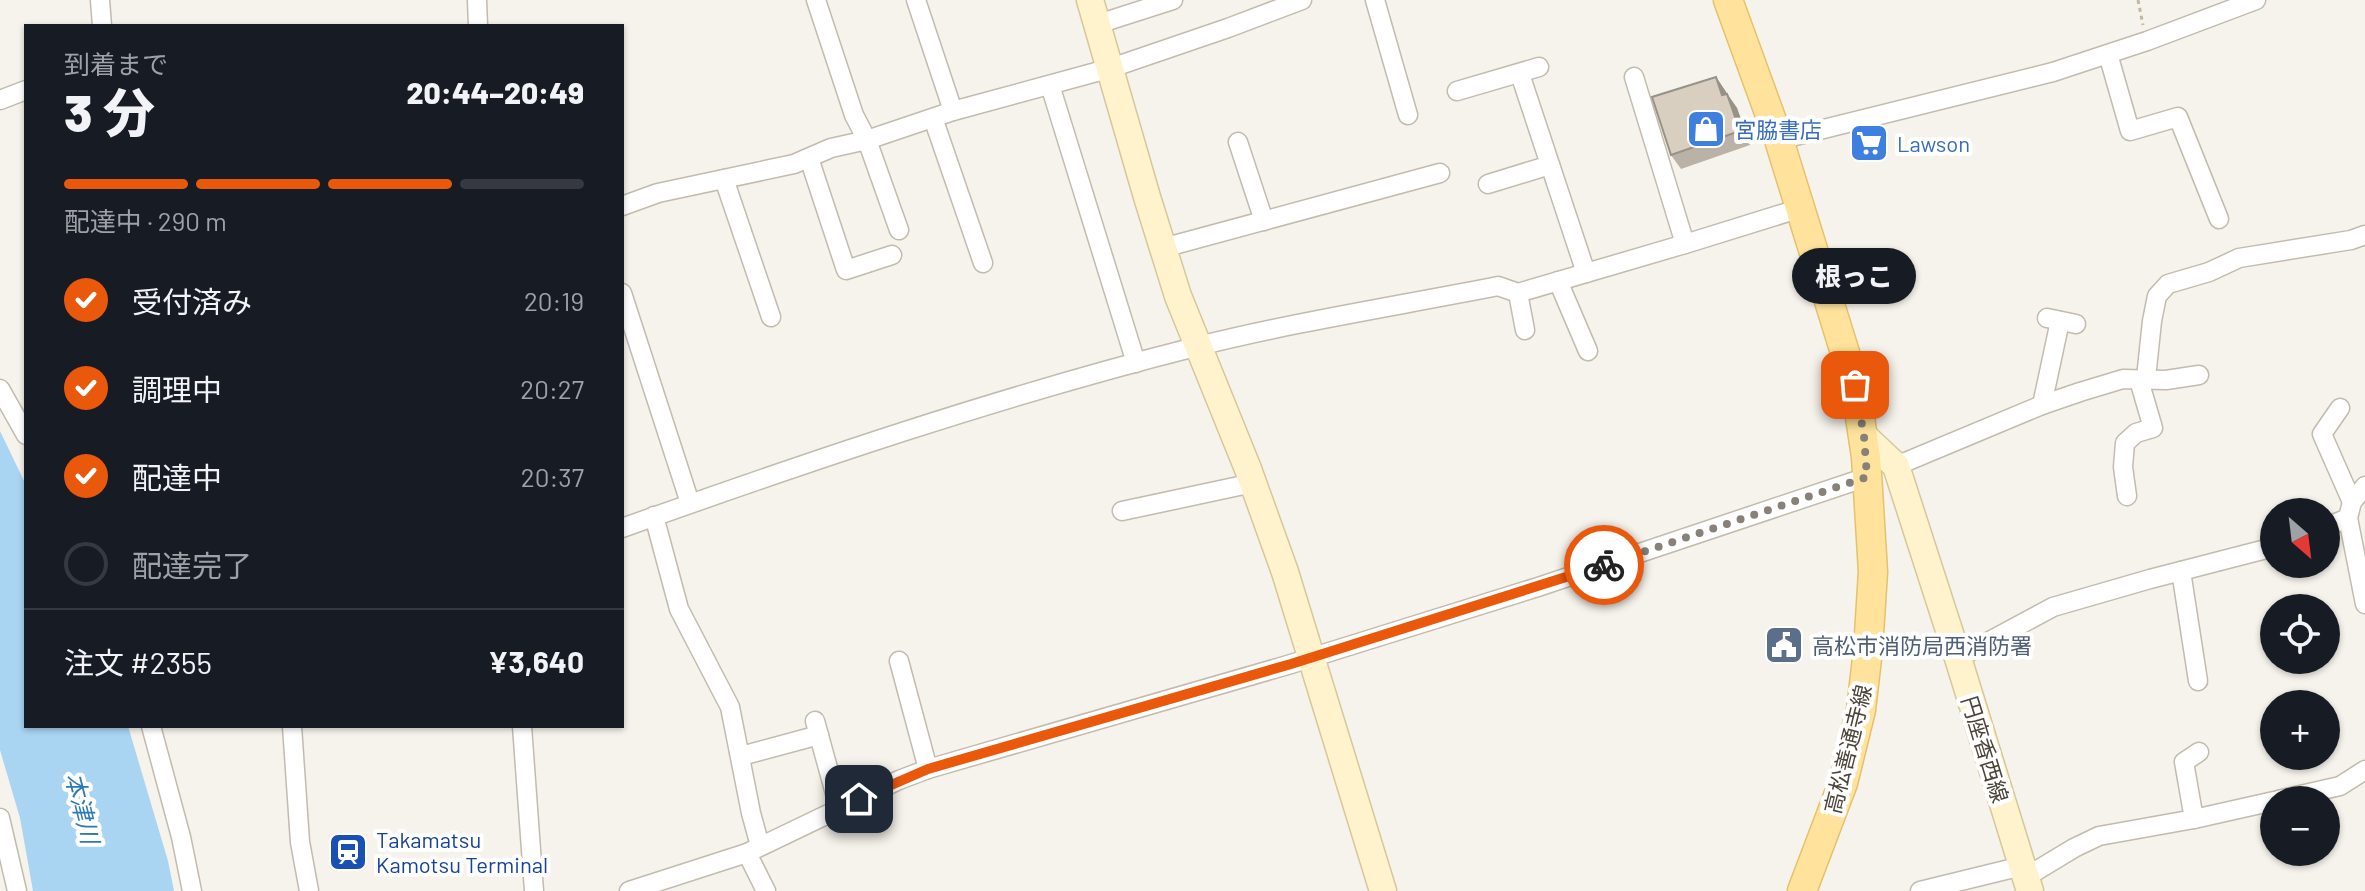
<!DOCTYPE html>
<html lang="ja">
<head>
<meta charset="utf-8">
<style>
	:root { --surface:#171b24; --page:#20242c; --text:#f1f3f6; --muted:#9ea1a6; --line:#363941; --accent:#ea580c }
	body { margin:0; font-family:Barlow,"Noto Sans JP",sans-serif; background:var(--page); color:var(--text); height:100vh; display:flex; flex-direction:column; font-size:30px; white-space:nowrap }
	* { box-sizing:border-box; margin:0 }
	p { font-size:26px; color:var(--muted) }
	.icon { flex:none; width:44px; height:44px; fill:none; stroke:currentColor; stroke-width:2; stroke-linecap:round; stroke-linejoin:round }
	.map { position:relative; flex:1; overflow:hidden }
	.side { position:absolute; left:24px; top:24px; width:600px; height:704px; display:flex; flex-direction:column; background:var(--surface); border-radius:0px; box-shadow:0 2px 6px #0004 }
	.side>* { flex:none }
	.needle { width:52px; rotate:152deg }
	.fabs { position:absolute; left:2260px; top:498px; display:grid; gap:16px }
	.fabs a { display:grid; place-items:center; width:80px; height:80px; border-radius:50%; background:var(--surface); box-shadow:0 2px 6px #0004; font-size:40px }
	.pin { position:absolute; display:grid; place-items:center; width:68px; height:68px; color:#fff; margin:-34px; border-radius:16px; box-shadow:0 4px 12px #0006 }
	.courier { position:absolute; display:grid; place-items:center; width:80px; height:80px; margin:-40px; border:6px solid #ea580c; border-radius:50%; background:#fff; color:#222; box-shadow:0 2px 10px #0007 }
	.bubble { position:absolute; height:56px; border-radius:28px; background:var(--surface); box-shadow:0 2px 6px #0004; font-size:26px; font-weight:800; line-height:56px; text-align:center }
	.head em { font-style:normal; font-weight:800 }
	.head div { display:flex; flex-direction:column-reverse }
	.head { display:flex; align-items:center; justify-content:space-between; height:136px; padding:0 40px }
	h1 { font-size:52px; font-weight:800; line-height:60px }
	.bar { display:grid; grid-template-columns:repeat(4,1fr); gap:12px 8px; align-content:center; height:96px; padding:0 40px }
	.bar i { height:10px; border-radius:6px; background:var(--line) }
	.bar .current { background:var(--accent) }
	.bar p { grid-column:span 4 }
	.line { display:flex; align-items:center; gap:20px; padding:0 40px; border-top:2px solid var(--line) }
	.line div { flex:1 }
	ol { padding:0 40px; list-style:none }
	li { display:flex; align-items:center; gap:24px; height:88px }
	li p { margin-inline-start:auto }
	li .icon { padding:8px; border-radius:50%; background:var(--accent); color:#fff; stroke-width:4 }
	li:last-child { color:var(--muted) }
	li i { width:44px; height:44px; border:4px solid var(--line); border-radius:50% }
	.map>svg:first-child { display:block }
	.water { fill:#a9d4f2 }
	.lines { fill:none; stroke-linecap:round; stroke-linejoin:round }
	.street-casing { stroke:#c2bbae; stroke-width:21 }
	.secondary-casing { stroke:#d6c79b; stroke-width:29 }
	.primary-casing { stroke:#e6c16a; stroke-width:31 }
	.path { stroke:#c4b79f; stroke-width:3; stroke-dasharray:4 4; stroke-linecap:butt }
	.street { stroke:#fff; stroke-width:18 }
	.secondary { stroke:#fff3cd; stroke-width:26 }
	.primary { stroke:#ffe39c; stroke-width:28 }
	.wall { fill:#bab2a6 }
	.shaded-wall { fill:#979187 }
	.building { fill:#d8cfc1; stroke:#979187; stroke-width:2 }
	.done { stroke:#878178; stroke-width:8; stroke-dasharray:0 14.4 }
	.route { stroke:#ea580c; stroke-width:10 }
	.labels { text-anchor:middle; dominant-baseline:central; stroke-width:8; stroke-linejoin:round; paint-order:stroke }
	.shop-label { font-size:22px; fill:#366cbe; stroke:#fff; text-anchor:start }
	.service-label { font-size:22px; fill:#4e5e75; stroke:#fff; text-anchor:start }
	.street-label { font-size:22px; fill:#4b4439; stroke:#fff }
	.transit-label { font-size:22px; fill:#164399; stroke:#fff; text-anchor:start }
	.water-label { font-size:24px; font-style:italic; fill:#2e7ab2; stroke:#fff }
</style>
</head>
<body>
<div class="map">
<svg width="2365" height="891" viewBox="0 0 2365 891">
	<rect width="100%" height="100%" fill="#f6f3ec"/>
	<path class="water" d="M 0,431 L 26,485 L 26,726 L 128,726 L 168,861 L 174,891 L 33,891 L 20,818 L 0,750 Z"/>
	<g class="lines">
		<defs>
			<g id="street">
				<path d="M 100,0 L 102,26"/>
				<path d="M 477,0 L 478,26"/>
				<path d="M 816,0 L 854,115 L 867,140 L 899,230"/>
				<path d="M 916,0 L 953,111"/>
				<path d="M 1375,0 L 1408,115"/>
				<path d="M 1098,24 L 1173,0"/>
				<path d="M 2108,54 L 2130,131 L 2178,117 L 2219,219"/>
				<path d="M 1520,74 L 1586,273"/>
				<path d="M 1634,77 L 1685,244"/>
				<path d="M 1050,85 L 1136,363"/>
				<path d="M 1457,91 L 1539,67"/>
				<path d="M 0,100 L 26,90"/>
				<path d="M 933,118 L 983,263"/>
				<path d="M 1779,140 L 2053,72 L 2147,41 L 2256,0"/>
				<path d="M 1238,142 L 1264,221"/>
				<path d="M 809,158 L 846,270 L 892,255"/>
				<path d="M 724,179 L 771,317"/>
				<path d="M 1488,184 L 1550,165"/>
				<path d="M 622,206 L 658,193 L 794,164 L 831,148 L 867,140 L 953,111 L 1111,68 L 1228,28 L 1302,0"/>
				<path d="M 1163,248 L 1440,173"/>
				<path d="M 1558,281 L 1588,351"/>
				<path d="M 622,293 L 690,503"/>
				<path d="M 1518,293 L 1525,330"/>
				<path d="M 2047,318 L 2076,324"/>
				<path d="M 0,389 L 26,435"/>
				<path d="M 2042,405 L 2060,321"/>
				<path d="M 2340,408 L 2322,434 L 2352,502"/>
				<path d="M 1896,466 L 2042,405 L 2080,392 L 2123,379 L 2166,380 L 2199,375"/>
				<path d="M 2127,496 L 2123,467 L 2125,443 L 2136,433 L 2153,428 L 2141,387 L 2146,378 L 2152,321 L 2157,296 L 2168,284 L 2209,272 L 2239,258 L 2351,240 L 2365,235"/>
				<path d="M 1122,511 L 1253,483"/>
				<path d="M 654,516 L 679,609 L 730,707 L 751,813 L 760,846"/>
				<path d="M 2348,518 L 2365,604"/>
				<path d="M 2326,527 L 2348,518 L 2352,502 L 2365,486"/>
				<path d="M 622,528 C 810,461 1001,396 1195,347 C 1294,322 1397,306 1498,286 L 1518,293 L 1685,244 L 1801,208"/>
				<path d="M 2181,571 L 2198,681"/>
				<path d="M 1958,658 L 2053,607 L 2150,579 L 2274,547"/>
				<path d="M 899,661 L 928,769"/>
				<path d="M 815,721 L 839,808"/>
				<path d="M 151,726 L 181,837 L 192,891"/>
				<path d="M 292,726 L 300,842 L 309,891"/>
				<path d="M 522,726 L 534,891"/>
				<path d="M 741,756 L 819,735"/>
				<path d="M 2278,800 L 2340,786 L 2365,770"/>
				<path d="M 0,818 L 17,891"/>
				<path d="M 2194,819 L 2184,762 L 2199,752"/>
				<path d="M 747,853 L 766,891"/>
				<path d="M 2026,877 L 2074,848 L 2099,836 L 2194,819 L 2274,801"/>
				<path d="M 629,891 L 747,853 L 899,780 L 928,769 L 1291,664 L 1538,587 L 1867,477"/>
				<path d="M 1920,891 L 2022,866"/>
			</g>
			<g id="secondary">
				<path d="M 1090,0 L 1147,197 L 1178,296 L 1248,469 L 1285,572 L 1383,891"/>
				<path d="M 1864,436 L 1896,466 L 1958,658 L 2030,891"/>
			</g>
			<path id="primary" d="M 1728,0 L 1779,140 L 1855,385 L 1866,457 L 1873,572 L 1868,650 L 1861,710 L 1843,783 L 1802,891"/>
		</defs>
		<use href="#street" class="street-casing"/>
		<use href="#secondary" class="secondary-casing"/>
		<use href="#primary" class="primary-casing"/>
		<path class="path" d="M 2138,0 L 2143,25"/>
		<use href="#street" class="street"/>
		<use href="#secondary" class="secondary"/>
		<use href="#primary" class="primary"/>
	</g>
	<path class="wall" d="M 1716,77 L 1737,108 L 1750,145 L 1681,169 L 1671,155 Z"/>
	<g class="shaded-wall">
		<path d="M 1716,77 L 1726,92 L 1732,110 L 1722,95 Z"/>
		<path d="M 1727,94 L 1737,108 L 1750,145 L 1740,131 Z"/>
	</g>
	<path class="building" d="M 1716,77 L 1722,95 L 1727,94 L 1740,131 L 1671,155 L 1652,97 Z"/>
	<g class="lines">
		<path class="done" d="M 1604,565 L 1867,477 L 1864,436 L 1855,385"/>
		<path class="route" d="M 859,799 L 928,769 L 1291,664 L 1604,565"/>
	</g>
	<defs>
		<symbol id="shop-square" viewBox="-11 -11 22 22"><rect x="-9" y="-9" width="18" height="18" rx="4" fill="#3f7fe0" stroke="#fff"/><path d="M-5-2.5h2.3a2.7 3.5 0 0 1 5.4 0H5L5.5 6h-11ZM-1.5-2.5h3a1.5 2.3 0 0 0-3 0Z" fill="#fff"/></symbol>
		<symbol id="supermarket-square" viewBox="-11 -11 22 22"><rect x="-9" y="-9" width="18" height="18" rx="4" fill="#3f7fe0" stroke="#fff"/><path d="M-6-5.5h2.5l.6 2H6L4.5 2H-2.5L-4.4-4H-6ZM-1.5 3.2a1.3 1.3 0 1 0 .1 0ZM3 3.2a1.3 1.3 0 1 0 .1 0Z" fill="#fff"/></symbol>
		<symbol id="civic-square" viewBox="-11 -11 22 22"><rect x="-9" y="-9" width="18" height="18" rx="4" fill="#5c6f8a" stroke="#fff"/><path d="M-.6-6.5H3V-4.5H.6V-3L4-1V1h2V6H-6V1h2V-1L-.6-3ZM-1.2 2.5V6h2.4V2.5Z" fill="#fff"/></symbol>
		<symbol id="station-square" viewBox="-11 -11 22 22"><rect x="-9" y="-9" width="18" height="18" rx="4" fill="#1a4fb4" stroke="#fff"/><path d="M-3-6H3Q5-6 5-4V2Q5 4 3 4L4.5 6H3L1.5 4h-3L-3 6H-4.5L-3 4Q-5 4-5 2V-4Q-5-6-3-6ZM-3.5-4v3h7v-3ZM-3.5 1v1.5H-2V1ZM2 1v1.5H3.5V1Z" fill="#fff"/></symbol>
	</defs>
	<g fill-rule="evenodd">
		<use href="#shop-square" x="1684" y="107" width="44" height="44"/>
		<use href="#supermarket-square" x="1847" y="121" width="44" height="44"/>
		<use href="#civic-square" x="1762" y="623" width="44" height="44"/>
		<use href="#station-square" x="326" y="830" width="44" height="44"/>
	</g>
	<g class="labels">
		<g class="shop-label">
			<text x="1734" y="129">宮脇書店</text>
			<text x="1897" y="143">Lawson</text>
		</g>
		<g class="service-label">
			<text x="1812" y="645">高松市消防局西消防署</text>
		</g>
		<g class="street-label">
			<text transform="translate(1847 749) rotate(-76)">高松善通寺線</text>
			<text transform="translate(1986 749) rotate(73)">円座香西線</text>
		</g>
		<g class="transit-label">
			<text x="376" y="839">Takamatsu<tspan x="376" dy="25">Kamotsu Terminal</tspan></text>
		</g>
		<g class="water-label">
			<text transform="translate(83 808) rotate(76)">本津川</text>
		</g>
	</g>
</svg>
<div class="fabs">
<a><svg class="needle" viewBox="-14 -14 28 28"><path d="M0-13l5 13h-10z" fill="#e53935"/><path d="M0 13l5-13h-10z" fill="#9ea1a6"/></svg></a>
<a><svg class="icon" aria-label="locate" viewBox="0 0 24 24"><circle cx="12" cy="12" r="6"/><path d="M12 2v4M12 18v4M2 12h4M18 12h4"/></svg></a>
<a>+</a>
<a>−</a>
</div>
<div class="pin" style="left:1855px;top:385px;background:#ea580c"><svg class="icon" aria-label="bag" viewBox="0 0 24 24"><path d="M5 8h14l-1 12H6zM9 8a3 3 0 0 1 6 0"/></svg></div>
<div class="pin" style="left:859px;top:799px;background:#1f2937"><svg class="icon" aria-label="home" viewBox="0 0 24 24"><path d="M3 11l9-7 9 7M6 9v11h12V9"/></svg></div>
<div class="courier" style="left:1604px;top:565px"><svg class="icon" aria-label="bike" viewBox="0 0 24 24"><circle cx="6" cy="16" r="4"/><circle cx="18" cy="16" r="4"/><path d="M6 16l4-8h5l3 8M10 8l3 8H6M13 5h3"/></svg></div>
<div class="bubble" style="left:1792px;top:248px;width:124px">根っこ</div>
<section class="side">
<div class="head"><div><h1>3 分</h1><p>到着まで</p></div><em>20:44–20:49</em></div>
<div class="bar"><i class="current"></i><i class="current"></i><i class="current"></i><i></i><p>配達中 · 290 m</p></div>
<ol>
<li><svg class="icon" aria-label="check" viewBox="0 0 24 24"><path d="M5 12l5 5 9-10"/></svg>受付済み<p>20:19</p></li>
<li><svg class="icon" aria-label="check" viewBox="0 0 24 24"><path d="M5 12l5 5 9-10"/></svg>調理中<p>20:27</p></li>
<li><svg class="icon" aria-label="check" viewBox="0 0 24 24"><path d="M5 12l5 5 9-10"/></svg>配達中<p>20:37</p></li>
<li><i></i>配達完了</li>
</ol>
<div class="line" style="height:104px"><div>注文 #2355</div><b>¥3,640</b></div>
</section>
</div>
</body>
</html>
